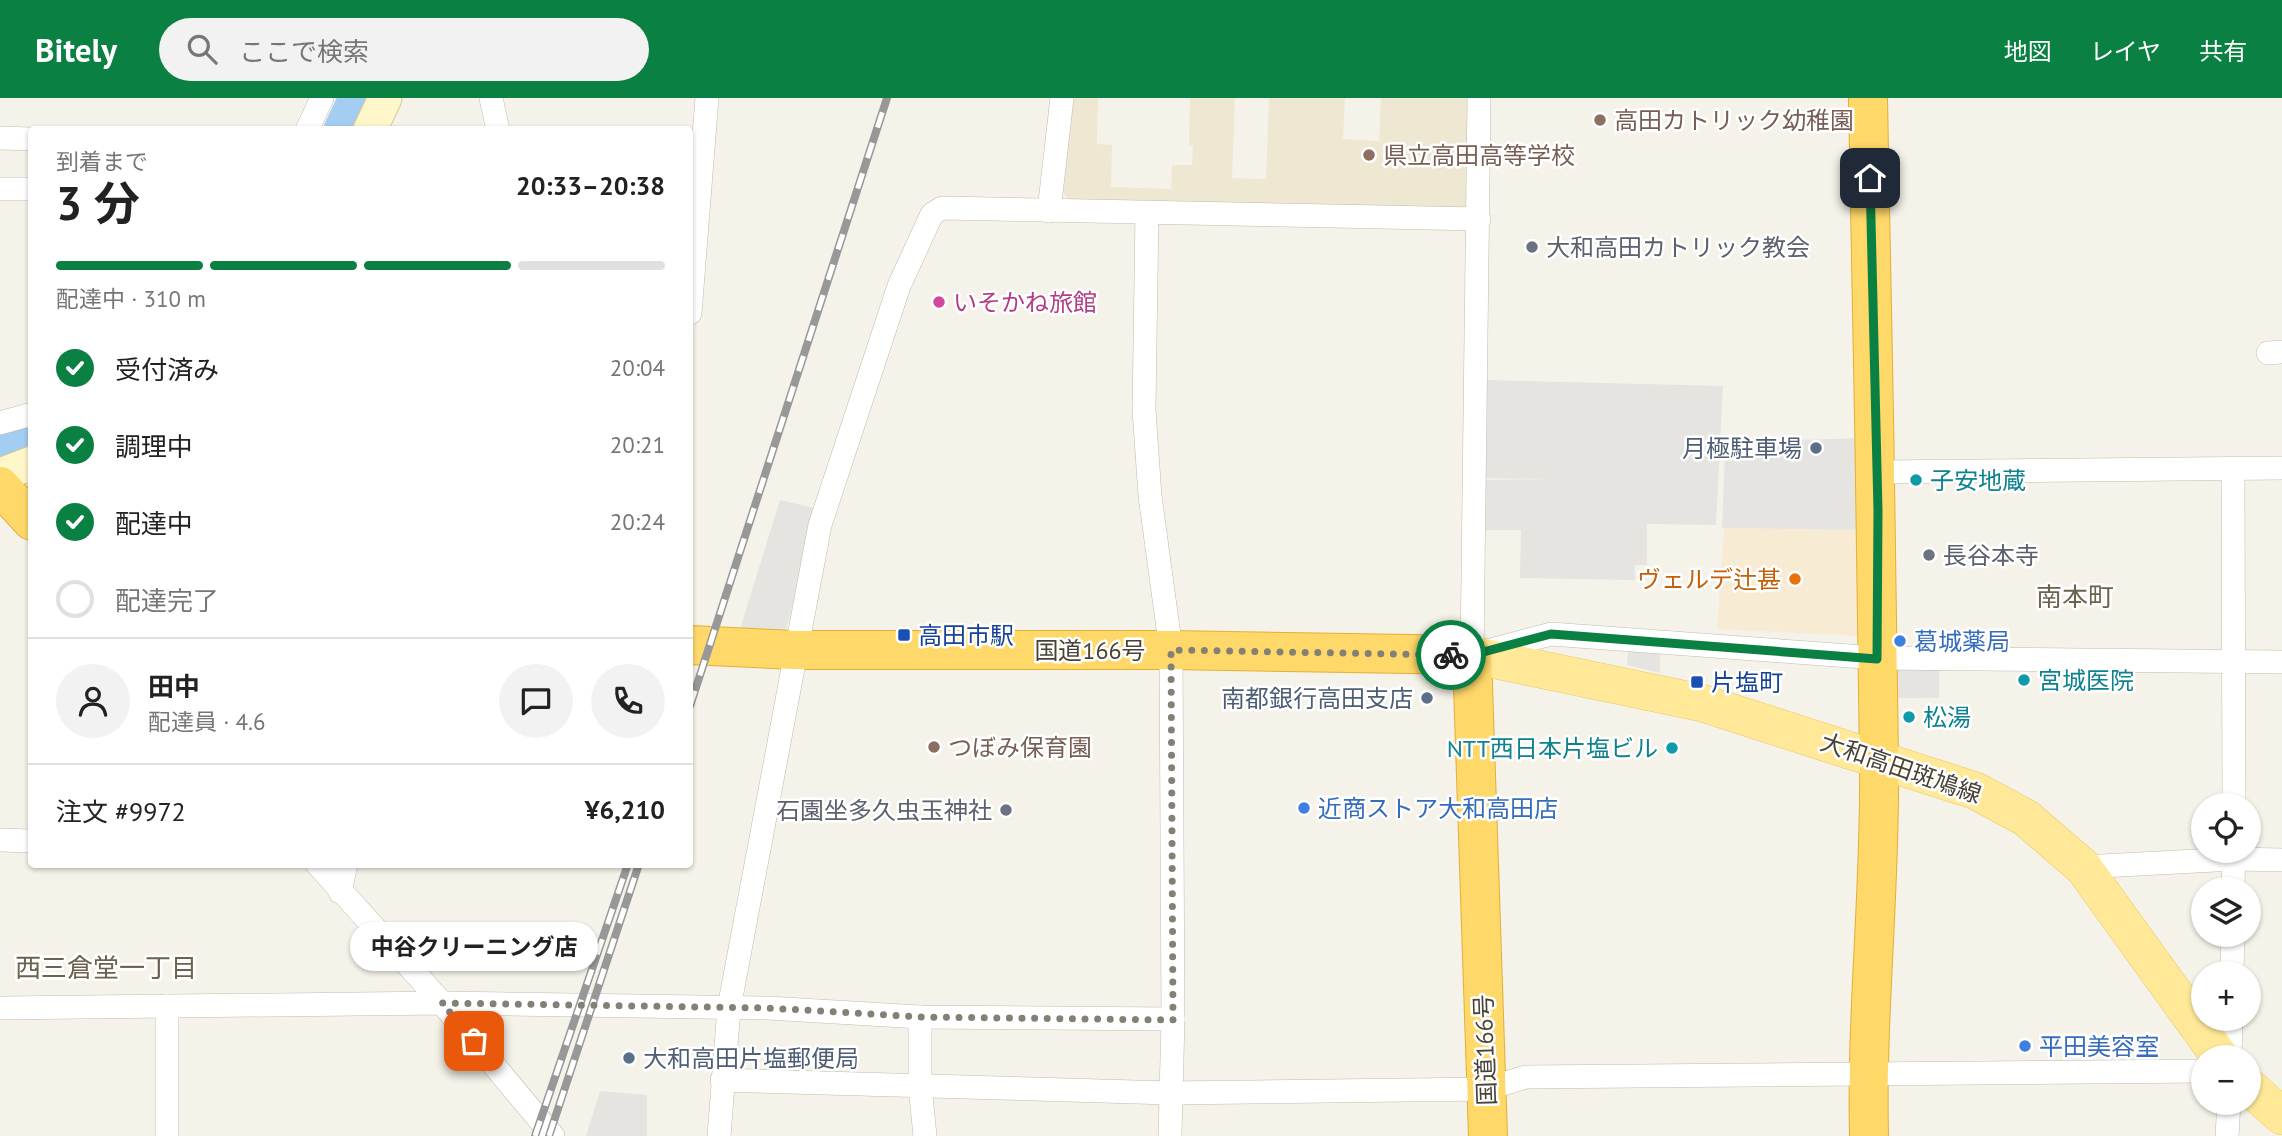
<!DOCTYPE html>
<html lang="ja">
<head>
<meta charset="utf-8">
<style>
	:root { --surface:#fff; --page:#f2f2f2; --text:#222; --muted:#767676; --line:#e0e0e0; --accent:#0b8043 }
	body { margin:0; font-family:"PT Sans","Noto Sans JP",sans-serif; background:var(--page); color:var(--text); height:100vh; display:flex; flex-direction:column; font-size:26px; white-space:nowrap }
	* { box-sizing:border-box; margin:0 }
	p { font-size:23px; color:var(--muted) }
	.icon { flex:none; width:38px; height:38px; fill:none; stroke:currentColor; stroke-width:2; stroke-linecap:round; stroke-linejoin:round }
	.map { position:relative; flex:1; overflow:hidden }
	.details { position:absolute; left:28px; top:28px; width:665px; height:742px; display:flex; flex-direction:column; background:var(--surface); border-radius:7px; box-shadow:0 2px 5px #0004 }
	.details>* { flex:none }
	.controls { position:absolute; left:2191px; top:695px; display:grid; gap:14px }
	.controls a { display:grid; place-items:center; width:70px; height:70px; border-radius:50%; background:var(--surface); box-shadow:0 2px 5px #0004; font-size:35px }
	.pin { position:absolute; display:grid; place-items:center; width:60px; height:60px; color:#fff; margin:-30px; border-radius:14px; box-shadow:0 4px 10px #0006 }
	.courier { position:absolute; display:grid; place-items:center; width:70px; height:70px; margin:-35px; border:5px solid #0b8043; border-radius:50%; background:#fff; color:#222; box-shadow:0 2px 9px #0007 }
	.bubble { position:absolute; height:49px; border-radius:24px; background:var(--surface); box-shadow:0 2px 5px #0004; font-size:23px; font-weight:700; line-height:49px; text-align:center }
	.overview em { font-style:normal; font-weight:700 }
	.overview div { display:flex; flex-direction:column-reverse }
	.overview { display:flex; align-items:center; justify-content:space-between; height:119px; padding:0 28px }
	h1 { font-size:46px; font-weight:700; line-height:52px }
	.bar { display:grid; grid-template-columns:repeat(4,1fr); gap:10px 7px; align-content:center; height:84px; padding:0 28px }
	.bar i { height:9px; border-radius:5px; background:var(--line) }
	.bar .selected { background:var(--accent) }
	.bar p { grid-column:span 4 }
	.line { display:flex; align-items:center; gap:18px; padding:0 28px; border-top:2px solid var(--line) }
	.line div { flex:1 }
	.round { display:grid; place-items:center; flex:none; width:74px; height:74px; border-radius:37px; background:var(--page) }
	ol { padding:0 28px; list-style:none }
	li { display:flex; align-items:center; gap:21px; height:77px }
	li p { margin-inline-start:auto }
	li .icon { padding:7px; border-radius:50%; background:var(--accent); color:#fff; stroke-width:4 }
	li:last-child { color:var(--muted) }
	li i { width:38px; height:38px; border:4px solid var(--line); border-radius:50% }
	header { display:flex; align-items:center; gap:42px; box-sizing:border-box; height:98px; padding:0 35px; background:var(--accent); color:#fff }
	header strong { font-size:33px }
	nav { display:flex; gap:38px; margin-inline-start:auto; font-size:24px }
	.search { width:490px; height:63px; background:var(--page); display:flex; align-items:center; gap:18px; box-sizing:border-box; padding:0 24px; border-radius:38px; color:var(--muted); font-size:26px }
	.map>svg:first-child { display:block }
	.commercial { fill:#f7ebd4 }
	.education { fill:#eee8d2 }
	.parking { fill:#e6e4e0 }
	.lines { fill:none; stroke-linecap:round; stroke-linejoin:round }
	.river { stroke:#a4cdf3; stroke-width:35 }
	.street-casing { stroke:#c1bbab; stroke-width:24 }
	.secondary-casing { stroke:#d6c998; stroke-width:35 }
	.primary-casing { stroke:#e7c964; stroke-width:38 }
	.highway-casing { stroke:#e2af36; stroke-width:40 }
	.street { stroke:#fff; stroke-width:23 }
	.secondary { stroke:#fff6c9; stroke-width:33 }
	.primary { stroke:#ffe998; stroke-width:37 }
	.highway { stroke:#ffd86a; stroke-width:38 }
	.rail-casing { stroke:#989898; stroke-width:8 }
	.rail { stroke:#fff; stroke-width:5; stroke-dasharray:16; stroke-linecap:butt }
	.done { stroke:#858075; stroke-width:7; stroke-dasharray:0 12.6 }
	.route { stroke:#0b8043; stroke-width:9 }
	.education-dot { fill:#8d6e63; stroke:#fff; stroke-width:2.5 }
	.worship-dot { fill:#6b7280; stroke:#fff; stroke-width:2.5 }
	.hotel-dot { fill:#d1479c; stroke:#fff; stroke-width:2.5 }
	.service-dot { fill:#5c6f8a; stroke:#fff; stroke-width:2.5 }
	.culture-dot { fill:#0f9aa8; stroke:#fff; stroke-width:2.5 }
	.food-dot { fill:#e8710a; stroke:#fff; stroke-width:2.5 }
	.transit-dot { fill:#1a4fb4; stroke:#fff; stroke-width:2.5 }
	.shop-dot { fill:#3f7fe0; stroke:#fff; stroke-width:2.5 }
	.labels { text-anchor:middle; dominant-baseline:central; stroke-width:5; stroke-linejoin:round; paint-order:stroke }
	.education-label { font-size:24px; fill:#785e54; stroke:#fff; text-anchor:start }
	.worship-label { font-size:24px; fill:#5b616d; stroke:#fff; text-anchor:start }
	.hotel-label { font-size:24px; fill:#b23c85; stroke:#fff; text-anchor:start }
	.service-label { font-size:24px; fill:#4e5e75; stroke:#fff; text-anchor:end }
	.culture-label { font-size:24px; fill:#0d838f; stroke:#fff; text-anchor:start }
	.food-label { font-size:24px; fill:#c56008; stroke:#fff; text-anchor:end }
	.transit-label { font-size:24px; fill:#164399; stroke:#fff; text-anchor:start }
	.shop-label { font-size:24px; fill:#366cbe; stroke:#fff; text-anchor:start }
	.street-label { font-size:24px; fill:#494337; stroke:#fff }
	.neighbourhood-label { font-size:26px; fill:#6c624e; stroke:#fff }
</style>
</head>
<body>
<header>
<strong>Bitely</strong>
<div class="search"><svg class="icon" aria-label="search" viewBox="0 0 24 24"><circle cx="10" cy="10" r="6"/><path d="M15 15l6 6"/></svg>ここで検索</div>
<nav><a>地図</a><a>レイヤ</a><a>共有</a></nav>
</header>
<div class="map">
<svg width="2282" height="1038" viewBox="0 0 2282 1038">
	<rect width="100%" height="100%" fill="#f5f2e9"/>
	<path class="commercial" d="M 1724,430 L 1869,432 L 1859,538 L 1717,531 Z"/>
	<path class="education" d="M 1067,0 L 1098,0 L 1097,46 L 1112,47 L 1111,89 L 1171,91 L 1172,67 L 1192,67 L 1193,48 L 1189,47 L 1190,0 L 1235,0 L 1232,80 L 1266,81 L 1269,0 L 1345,0 L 1343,41 L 1379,43 L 1381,0 L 1472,0 L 1470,111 L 1072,103 L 1059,92 Z"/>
	<g class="parking">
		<path d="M 1481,282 L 1723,288 L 1716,427 L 1647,426 L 1647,467 L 1635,467 L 1635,482 L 1520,480 L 1521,432 L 1478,432 L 1480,382 L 1552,381 L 1479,380 Z"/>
		<path d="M 1868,340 L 1869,432 L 1722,430 L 1725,357 L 1763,357 L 1763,343 Z"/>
		<path d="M 780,402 L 818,411 L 785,536 L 740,531 Z"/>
		<path d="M 1628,552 L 1660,553 L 1660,575 L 1627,567 Z"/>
		<rect x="1884" y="571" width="55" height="29"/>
		<path d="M 600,993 L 647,997 L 647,1038 L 586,1038 Z"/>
	</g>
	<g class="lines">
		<g class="river">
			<path d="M 341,32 L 356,0"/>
			<path d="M 0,349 L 32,341"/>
		</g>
		<defs>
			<g id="street">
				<path d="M 491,0 L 498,32"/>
				<path d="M 1479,0 L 1472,557 L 1551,536 L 1877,560 L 2282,564"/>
				<path d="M 307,32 L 322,0"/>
				<path d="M 0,40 L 32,41"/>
				<path d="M 0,91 L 32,91"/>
				<path d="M 1049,113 L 1062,0"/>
				<path d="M 1147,115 L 1144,312 L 1150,398 L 1171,552 L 1173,921 L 1170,1038"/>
				<path d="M 690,215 L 707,0"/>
				<path d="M 2268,255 L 2282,254"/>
				<path d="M 0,325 L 32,316"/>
				<path d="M 2233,371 L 2234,707"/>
				<path d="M 1877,374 L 2282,370"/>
				<path d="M 0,742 L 32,743"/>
				<path d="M 317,766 L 442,905 L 553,1038"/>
				<path d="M 2083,769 L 2234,761 L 2282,762"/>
				<path d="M 2233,791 L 2234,752"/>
				<path d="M 340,794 L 346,766"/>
				<path d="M 2232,875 L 2233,836"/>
				<path d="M 167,908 L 167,1038"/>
				<path d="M 0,910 L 442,905 L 768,910 L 920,919 L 1173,921"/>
				<path d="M 920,919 L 920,988 L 925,1038"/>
				<path d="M 2230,959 L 2231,920"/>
				<path d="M 722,982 L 1170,995 L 1486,991 L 1526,979 L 2203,973"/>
				<path d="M 719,1038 L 729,910 L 820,427 L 899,188 L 932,116 L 942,110 L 1479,121"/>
				<path d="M 2227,1038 L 2229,1004"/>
			</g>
			<g id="secondary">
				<path d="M 370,32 L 385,0"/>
				<path d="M 0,377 L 32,365"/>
			</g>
			<g id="primary">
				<path d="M 1472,557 L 1702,605 L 1976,693 L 2026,720 L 2083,769 L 2220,959"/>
				<path d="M 2249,989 L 2282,1018"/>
			</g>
			<g id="highway">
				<path d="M 1868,0 C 1873,221 1876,441 1879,662 C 1881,787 1866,913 1869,1038"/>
				<path d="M 0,388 L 32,423"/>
				<path d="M 690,547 L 794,552 L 1171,552 L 1472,557 L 1488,1038"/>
			</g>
		</defs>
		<use href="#street" class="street-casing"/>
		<use href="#secondary" class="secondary-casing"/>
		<use href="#primary" class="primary-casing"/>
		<use href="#highway" class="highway-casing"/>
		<use href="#street" class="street"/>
		<use href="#secondary" class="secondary"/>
		<use href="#primary" class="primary"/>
		<use href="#highway" class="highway"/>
		<defs>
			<g id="rail">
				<path d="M 690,608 L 887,0"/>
				<path d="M 535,1038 L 628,766"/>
				<path d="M 549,1038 L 639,766"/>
			</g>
		</defs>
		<use href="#rail" class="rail-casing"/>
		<use href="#rail" class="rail"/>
	</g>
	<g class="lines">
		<path class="done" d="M 474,943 L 442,905 L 768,910 L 920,919 L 1173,922 L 1171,552 L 1451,557"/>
		<path class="route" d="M 1451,557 L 1472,557 L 1551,536 L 1877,561 L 1878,412 L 1870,80"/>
	</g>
	<g class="education-dot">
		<circle cx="1600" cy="22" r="7"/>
		<circle cx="1369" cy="57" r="7"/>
		<circle cx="934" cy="649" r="7"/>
	</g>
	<g class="worship-dot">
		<circle cx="1532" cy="149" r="7"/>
		<circle cx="1929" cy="457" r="7"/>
		<circle cx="1006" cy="712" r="7"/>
	</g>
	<circle class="hotel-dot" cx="939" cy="204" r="7"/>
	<g class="service-dot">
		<circle cx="1816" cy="350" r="7"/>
		<circle cx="1427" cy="600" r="7"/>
		<circle cx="629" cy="960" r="7"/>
	</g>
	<g class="culture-dot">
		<circle cx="1916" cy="382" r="7"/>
		<circle cx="2024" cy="582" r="7"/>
		<circle cx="1909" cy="619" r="7"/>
		<circle cx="1672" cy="650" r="7"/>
	</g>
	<circle class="food-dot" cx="1795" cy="481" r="7"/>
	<g class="transit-dot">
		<rect x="897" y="530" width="14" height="14" rx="3.5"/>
		<rect x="1690" y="577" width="14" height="14" rx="3.5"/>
	</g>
	<g class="shop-dot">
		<circle cx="1900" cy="543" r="7"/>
		<circle cx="1304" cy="710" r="7"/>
		<circle cx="2025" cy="948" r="7"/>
	</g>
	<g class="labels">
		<g class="education-label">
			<text x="1614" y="22">高田カトリック幼稚園</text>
			<text x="1383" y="57">県立高田高等学校</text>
			<text x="948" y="649">つぼみ保育園</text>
		</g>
		<g class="worship-label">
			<text x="1546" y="149">大和高田カトリック教会</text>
			<text x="1943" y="457">長谷本寺</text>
			<text x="992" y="712" text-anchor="end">石園坐多久虫玉神社</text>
		</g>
		<g class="hotel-label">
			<text x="953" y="204">いそかね旅館</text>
		</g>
		<g class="service-label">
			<text x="1802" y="350">月極駐車場</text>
			<text x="1413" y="600">南都銀行高田支店</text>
			<text x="643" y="960" text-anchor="start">大和高田片塩郵便局</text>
		</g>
		<g class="culture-label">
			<text x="1930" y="382">子安地蔵</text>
			<text x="2038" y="582">宮城医院</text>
			<text x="1923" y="619">松湯</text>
			<text x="1658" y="650" text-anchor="end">NTT西日本片塩ビル</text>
		</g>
		<g class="food-label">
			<text x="1781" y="481">ヴェルデ辻甚</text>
		</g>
		<g class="transit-label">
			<text x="918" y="537">高田市駅</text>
			<text x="1711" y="584">片塩町</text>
		</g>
		<g class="shop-label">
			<text x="1914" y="543">葛城薬局</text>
			<text x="1318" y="710">近商ストア大和高田店</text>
			<text x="2039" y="948">平田美容室</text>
		</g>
		<g class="street-label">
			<text x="1090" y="552">国道166号</text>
			<text transform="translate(1901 670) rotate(19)">大和高田斑鳩線</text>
			<text transform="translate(1485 952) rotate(-92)">国道166号</text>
		</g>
		<g class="neighbourhood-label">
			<text x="2075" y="498">南本町</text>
			<text x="106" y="869">西三倉堂一丁目</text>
		</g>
	</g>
</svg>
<div class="controls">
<a><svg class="icon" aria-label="locate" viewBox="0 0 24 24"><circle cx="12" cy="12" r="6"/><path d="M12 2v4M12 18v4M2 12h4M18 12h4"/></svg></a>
<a><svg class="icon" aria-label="layers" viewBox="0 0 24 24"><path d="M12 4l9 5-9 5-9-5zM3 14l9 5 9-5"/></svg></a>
<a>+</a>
<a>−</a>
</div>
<div class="pin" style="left:474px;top:943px;background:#ea580c"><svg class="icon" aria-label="bag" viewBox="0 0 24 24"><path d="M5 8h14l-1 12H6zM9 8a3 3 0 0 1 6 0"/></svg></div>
<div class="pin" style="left:1870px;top:80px;background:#1f2937"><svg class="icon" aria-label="home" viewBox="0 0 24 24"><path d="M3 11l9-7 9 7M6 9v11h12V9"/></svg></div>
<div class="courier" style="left:1451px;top:557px"><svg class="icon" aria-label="bike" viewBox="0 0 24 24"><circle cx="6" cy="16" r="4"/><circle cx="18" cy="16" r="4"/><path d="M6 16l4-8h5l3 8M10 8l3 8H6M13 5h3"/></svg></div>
<div class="bubble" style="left:350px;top:824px;width:248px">中谷クリーニング店</div>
<section class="details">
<div class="overview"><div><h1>3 分</h1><p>到着まで</p></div><em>20:33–20:38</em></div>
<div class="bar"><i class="selected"></i><i class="selected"></i><i class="selected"></i><i></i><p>配達中 · 310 m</p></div>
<ol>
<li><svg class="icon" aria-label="check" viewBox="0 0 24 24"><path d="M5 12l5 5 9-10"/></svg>受付済み<p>20:04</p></li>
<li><svg class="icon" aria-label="check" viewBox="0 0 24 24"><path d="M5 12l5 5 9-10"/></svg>調理中<p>20:21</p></li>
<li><svg class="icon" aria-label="check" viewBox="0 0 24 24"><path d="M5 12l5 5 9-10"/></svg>配達中<p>20:24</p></li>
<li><i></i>配達完了</li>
</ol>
<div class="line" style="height:126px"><a class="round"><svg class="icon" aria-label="person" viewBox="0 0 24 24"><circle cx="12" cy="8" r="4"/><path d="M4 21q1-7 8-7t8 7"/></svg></a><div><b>田中</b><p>配達員 · 4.6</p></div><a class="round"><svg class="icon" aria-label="chat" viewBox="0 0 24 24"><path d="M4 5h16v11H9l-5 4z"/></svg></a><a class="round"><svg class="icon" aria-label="phone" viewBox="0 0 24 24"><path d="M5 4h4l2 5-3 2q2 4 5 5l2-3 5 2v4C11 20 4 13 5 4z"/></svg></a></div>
<div class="line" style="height:91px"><div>注文 #9972</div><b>¥6,210</b></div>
</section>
</div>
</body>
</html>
